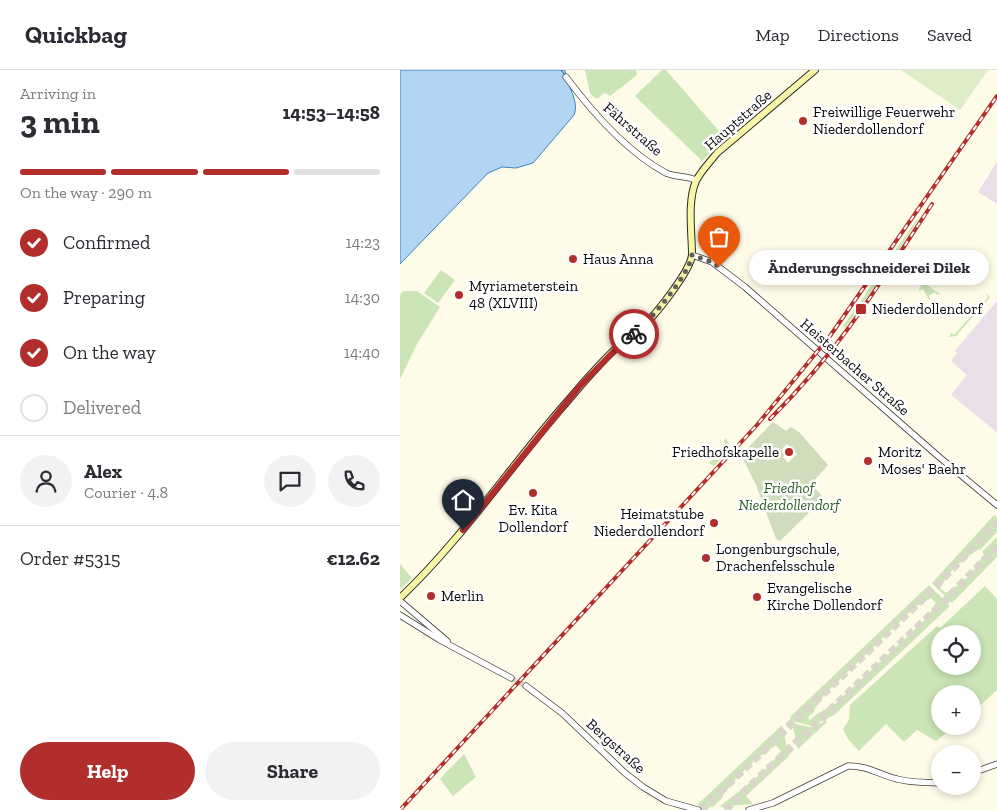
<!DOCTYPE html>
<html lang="en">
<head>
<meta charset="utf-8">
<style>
	:root { --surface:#fff; --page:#f2f2f3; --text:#2b2b33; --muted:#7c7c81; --line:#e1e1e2; --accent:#b12e2c }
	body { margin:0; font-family:"Zilla Slab",serif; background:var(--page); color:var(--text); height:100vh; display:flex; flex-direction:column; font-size:19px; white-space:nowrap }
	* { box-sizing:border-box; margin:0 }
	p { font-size:16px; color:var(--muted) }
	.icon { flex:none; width:28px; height:28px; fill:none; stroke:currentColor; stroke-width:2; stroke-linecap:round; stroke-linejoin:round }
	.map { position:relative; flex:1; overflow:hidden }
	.drawer { display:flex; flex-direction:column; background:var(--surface); width:400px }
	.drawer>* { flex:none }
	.fabs { position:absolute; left:531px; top:555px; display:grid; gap:10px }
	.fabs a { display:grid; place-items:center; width:50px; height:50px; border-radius:50%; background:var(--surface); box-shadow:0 2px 8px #0003; font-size:25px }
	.pin { position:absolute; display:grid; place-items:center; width:42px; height:42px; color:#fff; margin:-51px -21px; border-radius:50% 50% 50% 0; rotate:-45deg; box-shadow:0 0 5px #0007 }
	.pin .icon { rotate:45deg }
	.courier { position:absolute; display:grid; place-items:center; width:50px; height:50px; margin:-25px; border:4px solid #b12e2c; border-radius:50%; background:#fff; color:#222; box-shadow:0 1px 6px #0007 }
	.bubble { position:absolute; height:35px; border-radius:18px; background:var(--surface); box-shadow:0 2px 8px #0003; font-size:16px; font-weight:700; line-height:35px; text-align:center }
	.overview em { font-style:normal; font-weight:700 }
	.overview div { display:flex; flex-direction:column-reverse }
	.overview { display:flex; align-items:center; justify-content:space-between; height:85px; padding:0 20px }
	h1 { font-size:32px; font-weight:700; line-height:38px }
	.bar { display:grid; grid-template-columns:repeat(4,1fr); gap:8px 5px; align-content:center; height:60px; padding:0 20px }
	.bar i { height:6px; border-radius:4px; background:var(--line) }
	.bar .active { background:var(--accent) }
	.bar p { grid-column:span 4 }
	.line { display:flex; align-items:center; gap:12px; padding:0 20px; border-top:1px solid var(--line) }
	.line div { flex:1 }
	.round { display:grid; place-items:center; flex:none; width:52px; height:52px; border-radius:26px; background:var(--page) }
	ol { padding:0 20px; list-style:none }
	li { display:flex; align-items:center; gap:15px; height:55px }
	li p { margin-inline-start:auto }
	li .icon { padding:5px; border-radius:50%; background:var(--accent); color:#fff; stroke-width:4 }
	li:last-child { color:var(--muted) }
	li i { width:28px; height:28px; border:2px solid var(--line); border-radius:50% }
	.action { display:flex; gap:10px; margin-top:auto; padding:10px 20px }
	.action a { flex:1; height:58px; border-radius:30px; background:var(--accent); color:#fff; font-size:20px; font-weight:700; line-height:58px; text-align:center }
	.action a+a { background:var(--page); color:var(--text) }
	header { display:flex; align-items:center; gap:30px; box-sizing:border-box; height:70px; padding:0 25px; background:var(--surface); border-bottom:1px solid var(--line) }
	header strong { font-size:24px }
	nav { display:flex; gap:28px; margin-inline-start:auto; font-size:18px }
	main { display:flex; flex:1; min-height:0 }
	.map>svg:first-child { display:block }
	.industrial { fill:#e9dfe9 }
	.green { fill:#cbe5b6; fill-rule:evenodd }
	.cemetery { fill:#d0ddbd; fill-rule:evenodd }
	.pitch { fill:#ddedc7 }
	.water { fill:#b1d5f2; stroke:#3d85c4 }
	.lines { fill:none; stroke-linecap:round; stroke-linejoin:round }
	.ferry { stroke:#1d5893; stroke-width:1; stroke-dasharray:6 5; stroke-linecap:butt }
	.tertiary-tunnel { stroke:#d9d7c8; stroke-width:5.5; stroke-dasharray:5.5 3; stroke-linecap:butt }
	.trunk-tunnel { stroke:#d9d7c8; stroke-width:8; stroke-dasharray:8 4; stroke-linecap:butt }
	.tertiary-casing { stroke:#3d3d3d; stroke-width:7 }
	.secondary-casing { stroke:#2c2c2c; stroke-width:8 }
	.tertiary { stroke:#fff; stroke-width:5.5 }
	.secondary { stroke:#faf6a8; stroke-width:6 }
	.rail-casing { stroke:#b12e2c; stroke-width:4 }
	.rail { stroke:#fff; stroke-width:2; stroke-dasharray:5.5; stroke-linecap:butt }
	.done { stroke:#5f5e58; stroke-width:5; stroke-dasharray:0 9 }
	.route { stroke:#b12e2c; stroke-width:6 }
	.poi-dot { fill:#b12e2c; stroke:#fff; stroke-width:2 }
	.labels { text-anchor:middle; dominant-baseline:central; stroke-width:5; stroke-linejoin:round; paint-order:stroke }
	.poi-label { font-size:15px; fill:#0a0a0a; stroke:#fff; text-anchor:start }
	.street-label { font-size:15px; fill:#0a0a0a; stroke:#fff }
	.park-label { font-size:15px; font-style:italic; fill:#295d20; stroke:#fff }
</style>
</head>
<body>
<header>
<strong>Quickbag</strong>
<nav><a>Map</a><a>Directions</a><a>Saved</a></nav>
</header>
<main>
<section class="drawer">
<div class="overview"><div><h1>3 min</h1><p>Arriving in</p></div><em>14:53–14:58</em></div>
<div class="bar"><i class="active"></i><i class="active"></i><i class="active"></i><i></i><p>On the way · 290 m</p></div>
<ol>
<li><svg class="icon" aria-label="check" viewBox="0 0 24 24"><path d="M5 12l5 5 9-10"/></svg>Confirmed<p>14:23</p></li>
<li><svg class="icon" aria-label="check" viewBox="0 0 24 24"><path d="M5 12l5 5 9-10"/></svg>Preparing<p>14:30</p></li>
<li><svg class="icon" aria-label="check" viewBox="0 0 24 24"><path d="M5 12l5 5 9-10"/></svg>On the way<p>14:40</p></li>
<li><i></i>Delivered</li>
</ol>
<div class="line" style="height:90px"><a class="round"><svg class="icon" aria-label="person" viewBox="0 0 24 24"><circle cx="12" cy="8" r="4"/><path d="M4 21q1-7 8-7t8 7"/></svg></a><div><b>Alex</b><p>Courier · 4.8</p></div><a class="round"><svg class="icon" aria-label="chat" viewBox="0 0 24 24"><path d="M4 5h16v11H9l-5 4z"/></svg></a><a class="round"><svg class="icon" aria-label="phone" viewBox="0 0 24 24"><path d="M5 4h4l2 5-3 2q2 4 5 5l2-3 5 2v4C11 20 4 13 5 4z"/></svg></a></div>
<div class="line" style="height:65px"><div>Order #5315</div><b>€12.62</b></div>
<div class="action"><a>Help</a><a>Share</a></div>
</section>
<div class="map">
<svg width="597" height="740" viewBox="0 0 597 740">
	<rect width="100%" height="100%" fill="#fefbe9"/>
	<g class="industrial">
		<path d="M 597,92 L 597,134 L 578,122 Z"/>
		<path d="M 597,231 L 597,362 L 551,325 L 567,305 L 551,291 L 557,283 L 555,281 Z"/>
	</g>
	<g class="green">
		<path d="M 185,0 L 236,0 L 237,5 L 210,26 L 206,23 L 202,24 L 199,28 L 195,28 L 190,23 Z"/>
		<path d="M 262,0 L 266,0 L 325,68 L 302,91 L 235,26 Z"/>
		<path d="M 517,149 L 518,150 L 481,208 L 445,258 L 443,256 L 456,237 L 458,238 L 462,233 L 460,232 Z"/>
		<path d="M 41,200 L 55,210 L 38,233 L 24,223 Z"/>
		<path d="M 523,212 L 540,224 L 537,225 L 535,222 L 529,226 L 530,229 L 529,230 L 523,219 L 518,221 Z"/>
		<path d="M 3,221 L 17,221 L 40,237 L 17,274 L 0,309 L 0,225 Z"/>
		<path d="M 585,223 L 590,227 L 556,266 L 549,267 L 551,263 L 554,265 L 588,227 Z"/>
		<path d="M 326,368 L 331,379 L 314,396 L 309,393 L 326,377 L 324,371 Z"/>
		<path d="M 594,445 L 597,448 L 597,462 L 580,480 L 579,479 C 561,490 550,500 540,518 L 546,523 C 565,512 573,503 584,484 L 582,482 L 597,467 L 597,487 L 552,533 L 532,513 Z"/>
		<path d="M 0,494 L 12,508 L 0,520 Z"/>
		<path d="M 529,515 L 550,536 L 434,645 L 412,656 L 392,651 L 390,647 ZM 531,528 L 536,533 L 527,548 L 435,634 L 417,644 L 410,650 L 408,647 L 415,641 L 414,640 L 425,624 L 515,537 Z"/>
		<path d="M 585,516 L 597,529 L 597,620 L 573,642 L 572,624 L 540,624 L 540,656 L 555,656 L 536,671 L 517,660 L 504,672 L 486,654 L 459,681 L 448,669 L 443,659 L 449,650 L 450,635 L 537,556 L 540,558 ZM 540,564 L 572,564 L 572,596 L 540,596 Z"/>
		<path d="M 426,650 L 427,652 L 398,679 L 392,653 L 414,658 Z"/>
		<path d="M 382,655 L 389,686 L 346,726 L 353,734 L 319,737 C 342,719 363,705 381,681 L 376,675 C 355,688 337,706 323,725 L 323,727 L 313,737 L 297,735 Z"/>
		<path d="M 64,684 L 76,707 L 53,726 L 40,709 Z"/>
	</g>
	<path class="cemetery" d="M 373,352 L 386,361 L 391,357 L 399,362 L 428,395 L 411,414 L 424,428 L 380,471 L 376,469 L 356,415 L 341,385 ZM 387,374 L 397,384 L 388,393 L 383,387 L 385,385 L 381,380 Z"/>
	<path class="pitch" d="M 501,0 L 588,0 L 560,40 Z"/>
	<path class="water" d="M 0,0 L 165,0 C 166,15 180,31 174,45 L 133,93 L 116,98 L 102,97 L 88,103 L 0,194 Z"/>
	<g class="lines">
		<path class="ferry" d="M 161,0 L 165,5"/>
		<path class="tertiary-tunnel" d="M 111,608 L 126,616"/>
		<g class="trunk-tunnel">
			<path d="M 301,740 L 529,523 L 597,452"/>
			<path d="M 325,740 L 542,534 L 597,477"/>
		</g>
		<defs>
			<g id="tertiary">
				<path d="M 166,7 C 192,42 227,82 266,103 C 275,107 287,106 296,110"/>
				<path d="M 292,185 L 312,192 L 345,217 L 538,386 L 597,435"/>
				<path d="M 0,531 L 47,571"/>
				<path d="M 0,545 L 40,570 L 111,608"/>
				<path d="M 126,616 L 162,643 L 225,703 L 243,717 L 266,731 L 298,740"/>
				<path d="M 572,703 L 597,694"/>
				<path d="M 349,740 L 373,733 L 448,696 C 466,695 480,705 497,709 C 511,713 526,712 540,713"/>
			</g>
			<path id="secondary" d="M 0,528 C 62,469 109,398 165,334 C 183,313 201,291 222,273 C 228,268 235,264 240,259 C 254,247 290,202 292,185 C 292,164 287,131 296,111 C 301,101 310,92 317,83 L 415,0"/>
		</defs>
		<use href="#tertiary" class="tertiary-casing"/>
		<use href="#secondary" class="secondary-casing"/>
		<use href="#tertiary" class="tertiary"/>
		<use href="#secondary" class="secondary"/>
		<defs>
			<g id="rail">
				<path d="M 370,349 C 399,320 426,289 450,256 C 479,216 505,175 532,134"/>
				<path d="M 0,740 L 357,355 L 430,266 L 597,26"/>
			</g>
		</defs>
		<use href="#rail" class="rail-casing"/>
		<use href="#rail" class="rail"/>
	</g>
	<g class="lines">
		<path class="done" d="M 234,264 C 249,252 290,204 292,185 L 312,192 L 319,197"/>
		<path class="route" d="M 63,460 L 179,317 L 222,273 L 234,264"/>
	</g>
	<g class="poi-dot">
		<circle cx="403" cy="51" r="5"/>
		<circle cx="173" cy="189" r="5"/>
		<circle cx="59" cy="225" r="5"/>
		<rect x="455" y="233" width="12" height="12" rx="2.5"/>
		<circle cx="389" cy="382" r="5"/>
		<circle cx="468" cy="391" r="5"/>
		<circle cx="133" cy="423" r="5"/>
		<circle cx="314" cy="453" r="5"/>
		<circle cx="306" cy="488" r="5"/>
		<circle cx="31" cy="526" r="5"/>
		<circle cx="357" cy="527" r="5"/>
	</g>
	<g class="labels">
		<g class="poi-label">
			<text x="413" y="42">Freiwillige Feuerwehr<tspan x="413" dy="17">Niederdollendorf</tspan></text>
			<text x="183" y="189">Haus Anna</text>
			<text x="69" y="216">Myriameterstein<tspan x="69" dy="17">48 (XLVIII)</tspan></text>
			<text x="472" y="239">Niederdollendorf</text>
			<text x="379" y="382" text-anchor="end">Friedhofskapelle</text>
			<text x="478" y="382">Moritz<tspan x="478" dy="17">'Moses' Baehr</tspan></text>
			<text x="133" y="440" text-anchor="middle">Ev. Kita<tspan x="133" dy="17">Dollendorf</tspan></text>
			<text x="304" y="444" text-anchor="end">Heimatstube<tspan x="304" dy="17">Niederdollendorf</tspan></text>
			<text x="316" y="479">Longenburgschule,<tspan x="316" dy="17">Drachenfelsschule</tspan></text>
			<text x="367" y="518">Evangelische<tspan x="367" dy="17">Kirche Dollendorf</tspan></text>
			<text x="41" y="526">Merlin</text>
		</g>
		<g class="street-label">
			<text transform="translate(338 50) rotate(-41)">Hauptstraße</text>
			<text transform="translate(233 59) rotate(41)">Fährstraße</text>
			<text transform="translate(455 297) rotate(41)">Heisterbacher Straße</text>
			<text transform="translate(216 676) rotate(42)">Bergstraße</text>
		</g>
		<g class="park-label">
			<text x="389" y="418">Friedhof<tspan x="389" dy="17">Niederdollendorf</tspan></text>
		</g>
	</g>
</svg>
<div class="fabs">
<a><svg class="icon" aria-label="locate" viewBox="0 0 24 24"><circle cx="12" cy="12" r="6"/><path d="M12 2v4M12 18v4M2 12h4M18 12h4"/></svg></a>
<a>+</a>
<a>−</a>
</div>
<div class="pin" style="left:319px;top:197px;background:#ea580c"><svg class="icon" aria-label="bag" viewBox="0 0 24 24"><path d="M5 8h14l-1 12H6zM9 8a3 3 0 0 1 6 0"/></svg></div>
<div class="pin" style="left:63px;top:460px;background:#1f2937"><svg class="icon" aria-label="home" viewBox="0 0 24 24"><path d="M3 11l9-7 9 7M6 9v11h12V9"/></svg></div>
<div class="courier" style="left:234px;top:264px"><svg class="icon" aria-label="bike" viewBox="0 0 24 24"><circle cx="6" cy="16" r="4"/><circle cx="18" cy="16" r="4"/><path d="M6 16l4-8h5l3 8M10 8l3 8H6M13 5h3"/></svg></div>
<div class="bubble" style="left:349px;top:180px;width:240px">Änderungsschneiderei Dilek</div>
</div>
</main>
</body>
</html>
